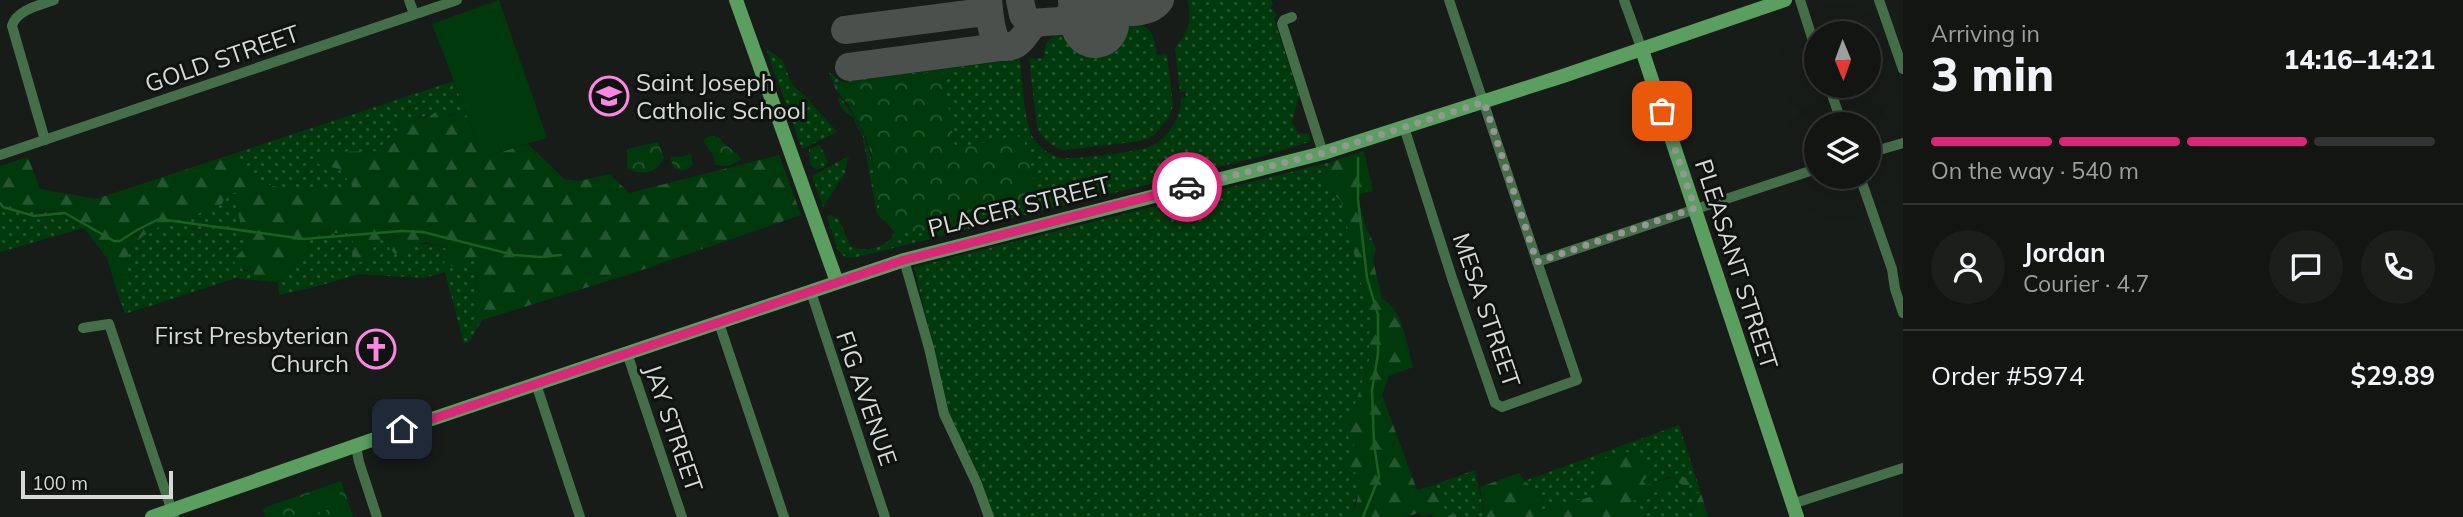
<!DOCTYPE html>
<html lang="en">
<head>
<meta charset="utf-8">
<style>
	:root { --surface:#121512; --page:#1b1e1b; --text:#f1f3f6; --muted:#9c9f9f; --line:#313432; --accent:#db2777 }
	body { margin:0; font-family:Mulish,sans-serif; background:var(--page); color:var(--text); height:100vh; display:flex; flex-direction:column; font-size:26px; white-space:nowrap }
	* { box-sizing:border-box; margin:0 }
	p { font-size:23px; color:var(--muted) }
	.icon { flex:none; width:38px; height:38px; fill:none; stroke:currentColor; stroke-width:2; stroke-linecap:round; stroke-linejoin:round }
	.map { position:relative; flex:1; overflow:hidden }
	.details { display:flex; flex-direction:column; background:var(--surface); width:560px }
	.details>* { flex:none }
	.needle { width:46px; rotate:179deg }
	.buttons { position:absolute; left:1804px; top:21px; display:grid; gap:14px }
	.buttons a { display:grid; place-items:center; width:77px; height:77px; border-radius:50%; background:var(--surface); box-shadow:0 7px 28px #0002,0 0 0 2px var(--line); font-size:35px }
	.scale { position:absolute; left:21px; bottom:18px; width:152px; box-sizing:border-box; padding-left:7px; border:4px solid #d6d9d6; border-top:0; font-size:19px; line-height:24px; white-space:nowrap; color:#d6d9d6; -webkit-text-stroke:5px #0f130f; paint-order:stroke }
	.pin { position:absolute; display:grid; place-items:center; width:60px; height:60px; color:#fff; margin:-30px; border-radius:14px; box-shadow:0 4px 10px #0006 }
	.courier { position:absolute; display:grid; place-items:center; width:70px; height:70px; margin:-35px; border:5px solid #db2777; border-radius:50%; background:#fff; color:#222; box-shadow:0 2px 9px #0007 }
	.headline em { font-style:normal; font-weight:800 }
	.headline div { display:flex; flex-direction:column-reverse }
	.headline { display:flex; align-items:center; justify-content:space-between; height:119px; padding:0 28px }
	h1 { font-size:46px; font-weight:800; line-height:52px }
	.bar { display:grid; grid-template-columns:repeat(4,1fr); gap:10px 7px; align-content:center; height:84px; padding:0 28px }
	.bar i { height:9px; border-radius:5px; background:var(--line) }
	.bar .current { background:var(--accent) }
	.bar p { grid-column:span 4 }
	.line { display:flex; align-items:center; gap:18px; padding:0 28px; border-top:2px solid var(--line) }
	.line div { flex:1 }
	.round { display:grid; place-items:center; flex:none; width:74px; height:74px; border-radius:37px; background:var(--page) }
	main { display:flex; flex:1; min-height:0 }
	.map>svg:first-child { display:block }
	.grass { fill:url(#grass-dots) }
	.forest { fill:url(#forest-firs) }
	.park { fill:url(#park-crowns) }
	.pitch { fill:#003a0c }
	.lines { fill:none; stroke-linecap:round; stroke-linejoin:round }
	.stream { stroke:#1b5e26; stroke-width:2.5 }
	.taxiway { stroke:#4c504c; stroke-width:28 }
	.runway { stroke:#4c504c; stroke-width:68 }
	.street { stroke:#456f48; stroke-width:10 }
	.secondary { stroke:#5a9f60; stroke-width:14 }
	.done { stroke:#949794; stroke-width:7; stroke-dasharray:0 12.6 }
	.route { stroke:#db2777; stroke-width:9 }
	.labels { text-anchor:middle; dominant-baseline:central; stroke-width:6; stroke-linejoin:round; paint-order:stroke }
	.street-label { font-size:24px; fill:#d6d9d6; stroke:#0f130f }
	.poi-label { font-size:24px; fill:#d6d9d6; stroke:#0f130f; text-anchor:start }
</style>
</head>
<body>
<main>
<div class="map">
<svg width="1903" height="517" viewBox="0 0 1903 517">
	<defs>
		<pattern id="grass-dots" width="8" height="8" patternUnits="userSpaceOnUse" patternTransform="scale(1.75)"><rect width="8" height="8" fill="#003a0c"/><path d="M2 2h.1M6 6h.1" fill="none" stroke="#24562f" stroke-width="1.8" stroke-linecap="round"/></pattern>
		<pattern id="forest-firs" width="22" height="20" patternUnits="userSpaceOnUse" patternTransform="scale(1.75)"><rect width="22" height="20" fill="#003a0c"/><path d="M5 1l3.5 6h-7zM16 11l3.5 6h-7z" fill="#24562f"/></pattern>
		<pattern id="park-crowns" width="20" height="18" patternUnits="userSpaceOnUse" patternTransform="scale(1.75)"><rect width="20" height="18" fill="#003a0c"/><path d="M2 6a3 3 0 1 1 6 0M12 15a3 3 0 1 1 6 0" fill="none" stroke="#24562f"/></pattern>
	</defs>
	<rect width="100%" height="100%" fill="#181c18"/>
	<g class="grass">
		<path d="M 1188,0 L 1271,0 L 1273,5 L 1270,8 L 1277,15 L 1274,19 L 1299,95 L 1292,123 L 1298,133 L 1309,134 L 1311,139 L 1309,142 L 1262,156 L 857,257 L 846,258 L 838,250 L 827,217 L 831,215 L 838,218 L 851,247 C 868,253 885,248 895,233 L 886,222 L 905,231 L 919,232 L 1020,202 L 1037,192 L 955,148 L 942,71 L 834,84 L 829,72 L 840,81 L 844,82 L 1020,59 C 1022,77 1024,126 1034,139 C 1039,147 1051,156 1060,158 C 1072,160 1140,152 1151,146 C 1168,139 1182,116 1181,98 L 1186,97 L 1185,91 L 1180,92 L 1175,48 C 1190,29 1191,23 1188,0 Z"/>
		<path d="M 1138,24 C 1153,27 1155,42 1157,55 L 1167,54 L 1173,106 L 1169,117 L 1153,136 L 1141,141 L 1065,150 C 1052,148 1041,138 1037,126 L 1029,59 L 1044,58 C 1045,45 1045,40 1057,35 Z"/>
		<path d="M 766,48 L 782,60 L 792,84 L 807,98 L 837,132 L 802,149 Z"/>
		<path d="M 454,81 L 465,111 C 442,118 420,115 396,119 L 401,130 L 392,145 L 383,151 L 369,152 L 331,166 L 339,169 L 352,185 L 351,190 C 327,193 271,192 251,176 C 244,170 240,161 236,153 Z"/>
		<path d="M 840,97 C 871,135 875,170 881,218 L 877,214 L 863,138 L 853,117 C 847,115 838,105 838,98 Z"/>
		<path d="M 820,145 L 828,162 L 823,168 L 816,169 L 810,165 L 809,149 Z"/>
		<path d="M 849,156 L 844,175 L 823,207 L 812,176 Z"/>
		<path d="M 1331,162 L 1330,168 L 1323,176 L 1325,187 L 1341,201 L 1370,318 L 1369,361 L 1354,408 L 1342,423 C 1345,433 1351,438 1355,447 C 1365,468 1358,497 1350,517 L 993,517 L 953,429 L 914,267 Z"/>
		<path d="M 237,192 L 241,196 L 236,205 L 240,221 L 239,233 L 250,242 L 234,259 L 243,270 L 254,272 L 254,280 L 236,278 L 125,314 L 116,288 C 130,274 122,261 132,247 C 147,223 197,217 222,204 L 226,195 Z"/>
		<path d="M 0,199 L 9,206 L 40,213 L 67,210 L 76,230 L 0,252 Z"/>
		<path d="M 354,231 L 352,257 L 382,239 L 395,240 L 395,254 C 426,238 438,242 466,261 L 474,260 L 479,267 C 473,283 478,295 473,311 L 482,320 L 469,342 L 464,344 L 445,272 L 423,278 L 359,274 L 318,286 L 279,295 L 278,282 L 303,257 L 312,236 Z"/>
		<path d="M 1679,425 L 1701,493 L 1696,494 L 1690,511 L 1695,517 L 1641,517 L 1629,502 L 1678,482 L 1691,484 L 1669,477 L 1646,485 L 1643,481 L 1596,478 L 1597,495 L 1541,510 L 1532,487 L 1524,481 Z"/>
		<path d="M 1475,470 L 1485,517 L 1465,517 L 1461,513 L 1445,516 L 1434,485 Z"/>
	</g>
	<g class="forest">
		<path d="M 438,110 L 444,110 L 448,116 L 465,111 L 483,157 L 528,144 L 564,179 L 579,181 L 610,174 L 629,193 L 779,155 L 801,215 L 636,272 L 482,320 L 473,311 C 478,296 474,282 479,267 L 473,260 L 466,261 L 459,268 L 444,264 L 447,248 L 426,242 L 395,254 L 389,248 L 394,240 L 382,239 L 374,245 L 370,261 L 356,262 L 352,257 L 353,231 L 312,236 L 303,257 L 278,282 L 254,280 L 254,272 L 235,266 L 234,259 L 250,242 L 239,233 L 240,221 L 236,205 L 240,196 L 237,192 L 226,195 L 222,204 C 194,218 156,221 134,244 C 122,256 132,274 116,288 L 107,258 L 84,228 L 76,230 L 67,211 L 27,212 L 9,206 L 0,199 L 0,166 L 28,157 L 40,189 L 96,199 L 236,153 C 240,161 244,170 251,176 C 270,192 327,193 351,190 L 352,185 L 339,169 L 318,164 L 318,159 L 325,152 L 383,151 L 392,145 L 401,130 L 396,118 L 429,117 Z"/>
		<path d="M 1364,151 L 1373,191 L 1357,195 L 1365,225 L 1376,248 L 1373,260 L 1382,299 C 1402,307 1408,348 1413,367 L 1389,376 L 1382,395 L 1417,490 L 1434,485 L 1445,516 L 1461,513 L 1465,517 L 1433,517 L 1432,514 L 1422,516 L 1418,513 L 1405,517 L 1350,517 L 1357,501 L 1360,473 L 1351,472 L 1345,464 L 1356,448 L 1345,432 L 1342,423 L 1354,408 L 1369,361 L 1370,318 L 1341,201 L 1325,187 L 1323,176 L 1330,168 L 1331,162 Z"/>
		<path d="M 1620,452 L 1631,452 L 1651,473 L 1643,481 L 1646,485 L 1680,475 L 1692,481 L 1687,488 L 1678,482 L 1630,502 L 1641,517 L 1485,517 L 1480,487 L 1519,473 L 1524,481 L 1532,487 L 1542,510 L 1597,495 L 1596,478 L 1599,461 Z"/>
		<path d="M 1696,493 L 1701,493 L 1708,517 L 1695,517 C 1688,508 1691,503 1696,493 Z"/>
	</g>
	<g class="park">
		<path d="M 942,71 L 955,148 L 1023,135 L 1037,192 L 1020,202 L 919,232 C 905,234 892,227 881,218 L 872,156 L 866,138 L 848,104 L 836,90 L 834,84 Z"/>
		<path d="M 710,136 L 719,137 C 724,147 738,151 741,160 L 729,166 L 715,165 L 713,155 L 704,142 L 704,139 Z"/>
		<path d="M 658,142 L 664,158 C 657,174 642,175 627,169 L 627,149 Z"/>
		<path d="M 691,154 L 693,164 C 688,171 681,172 674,168 L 670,157 L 681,157 Z"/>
		<path d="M 341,481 L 353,517 L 266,517 L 263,510 L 266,507 Z"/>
	</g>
	<g class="pitch">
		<path d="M 499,0 L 547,138 L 483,157 L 432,24 Z"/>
		<path d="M 337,485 L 343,505 L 304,517 L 298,498 Z"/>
	</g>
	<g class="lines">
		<g class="stream">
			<path d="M 1358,158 L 1358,200 L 1367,278 L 1378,315 L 1378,354 L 1372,390 L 1374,444 L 1379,477 L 1363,517"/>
			<path d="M 0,203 L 3,207 L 34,216 L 65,213 L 114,241 L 120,241 L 137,230 L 159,219 L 304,239 L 401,231 L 423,232 L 514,255 L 540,257 L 561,255"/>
		</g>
		<g class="taxiway">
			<path d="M 988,0 C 990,14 990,59 1016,44 C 1025,39 1027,28 1036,24"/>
			<path d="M 1020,0 L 1023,15 L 1031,23 L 1060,21 L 1075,13"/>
			<path d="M 1110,9 C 1125,14 1151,14 1160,0"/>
			<path d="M 845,30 L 976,13 L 984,8 L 987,0"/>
			<path d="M 849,67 L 1007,46"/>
		</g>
		<path class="runway" d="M 1092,0 L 1095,24"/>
		<g class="street">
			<path d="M 409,0 L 414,14"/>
			<path d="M 1624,0 L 1642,50"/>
			<path d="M 1800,0 L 1816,50"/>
			<path d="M 1879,0 L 1903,69"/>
			<path d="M 1292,17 L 1284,20 L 1282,24 L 1323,153"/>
			<path d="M 1829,86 L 1842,124"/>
			<path d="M 1404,127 L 1452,278 L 1495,403 L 1502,407 L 1577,380 L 1449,0"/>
			<path d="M 45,140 L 12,26 C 16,10 40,5 54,0"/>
			<path d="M 1869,153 L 1903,143"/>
			<path d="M 0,155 L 457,0"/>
			<path d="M 1860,177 L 1892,269 L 1895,289 L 1903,313"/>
			<path d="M 904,260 L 929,348 L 944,414 L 977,484 L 989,517"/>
			<path d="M 1537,262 L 1816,169"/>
			<path d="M 811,292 L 885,517"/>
			<path d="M 719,323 L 784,517"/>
			<path d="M 83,328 L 109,324 L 174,517"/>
			<path d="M 627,353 L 682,517"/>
			<path d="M 536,384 L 580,517"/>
			<path d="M 356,446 L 359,462 L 377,517"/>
			<path d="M 1792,504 L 1903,468"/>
		</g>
		<g class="secondary">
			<path d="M 736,0 L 837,282"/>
			<path d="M 1642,50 L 1797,517"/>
			<path d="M 152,517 L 426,421 L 904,260 L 1323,153 L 1563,76 L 1785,0"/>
		</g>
	</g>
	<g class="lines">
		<path class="done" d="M 1187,187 L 1323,153 L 1484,102 L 1537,262 L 1695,208 L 1662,111"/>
		<path class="route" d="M 402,429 L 904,260 L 1187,187"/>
	</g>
	<defs>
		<symbol id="school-ring" viewBox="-11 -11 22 22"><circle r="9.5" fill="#0f130f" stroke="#fc86e4" stroke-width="1.5"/><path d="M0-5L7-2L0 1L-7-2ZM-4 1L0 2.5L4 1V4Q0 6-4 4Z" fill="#fc86e4"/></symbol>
		<symbol id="church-ring" viewBox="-11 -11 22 22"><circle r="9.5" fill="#0f130f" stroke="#fc86e4" stroke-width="1.5"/><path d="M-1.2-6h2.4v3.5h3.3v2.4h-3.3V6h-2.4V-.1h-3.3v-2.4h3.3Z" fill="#fc86e4"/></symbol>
	</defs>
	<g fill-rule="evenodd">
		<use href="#school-ring" x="587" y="74" width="44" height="44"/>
		<use href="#church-ring" x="354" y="327" width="44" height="44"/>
	</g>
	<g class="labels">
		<g class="street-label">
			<text transform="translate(222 58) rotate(-19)">GOLD STREET</text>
			<text transform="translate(1019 206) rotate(-14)">PLACER STREET</text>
			<text transform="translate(1737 264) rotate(72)">PLEASANT STREET</text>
			<text transform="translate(1487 310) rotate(71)">MESA STREET</text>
			<text transform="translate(867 398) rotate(71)">FIG AVENUE</text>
			<text transform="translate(674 428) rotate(71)">JAY STREET</text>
		</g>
		<g class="poi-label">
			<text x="636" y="82">Saint Joseph<tspan x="636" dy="28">Catholic School</tspan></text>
			<text x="349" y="335" text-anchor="end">First Presbyterian<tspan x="349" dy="28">Church</tspan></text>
		</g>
	</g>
</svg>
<div class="buttons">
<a><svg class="needle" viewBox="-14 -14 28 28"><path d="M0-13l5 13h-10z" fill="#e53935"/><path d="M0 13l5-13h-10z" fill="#9c9f9f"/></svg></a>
<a><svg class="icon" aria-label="layers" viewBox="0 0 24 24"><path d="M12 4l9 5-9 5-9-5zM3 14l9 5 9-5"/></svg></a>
</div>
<div class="scale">100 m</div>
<div class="pin" style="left:1662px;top:111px;background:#ea580c"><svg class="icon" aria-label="bag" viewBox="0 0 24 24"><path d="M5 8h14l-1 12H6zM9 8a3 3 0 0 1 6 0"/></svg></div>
<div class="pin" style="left:402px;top:429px;background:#1f2937"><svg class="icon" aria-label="home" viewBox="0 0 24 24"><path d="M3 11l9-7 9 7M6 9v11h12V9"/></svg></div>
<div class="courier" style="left:1187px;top:187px"><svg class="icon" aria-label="car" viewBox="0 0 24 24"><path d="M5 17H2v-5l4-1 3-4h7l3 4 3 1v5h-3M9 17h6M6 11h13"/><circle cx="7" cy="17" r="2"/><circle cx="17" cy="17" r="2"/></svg></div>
</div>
<section class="details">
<div class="headline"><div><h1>3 min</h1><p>Arriving in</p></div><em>14:16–14:21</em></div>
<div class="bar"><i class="current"></i><i class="current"></i><i class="current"></i><i></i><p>On the way · 540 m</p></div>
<div class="line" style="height:126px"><a class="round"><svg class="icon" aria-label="person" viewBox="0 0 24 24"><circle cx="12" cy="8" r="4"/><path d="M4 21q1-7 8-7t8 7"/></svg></a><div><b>Jordan</b><p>Courier · 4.7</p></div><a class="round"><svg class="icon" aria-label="chat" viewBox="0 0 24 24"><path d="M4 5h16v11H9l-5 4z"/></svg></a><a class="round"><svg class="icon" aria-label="phone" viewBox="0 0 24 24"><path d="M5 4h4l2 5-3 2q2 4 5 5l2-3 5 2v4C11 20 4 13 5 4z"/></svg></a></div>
<div class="line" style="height:91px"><div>Order #5974</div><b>$29.89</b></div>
</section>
</main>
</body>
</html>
